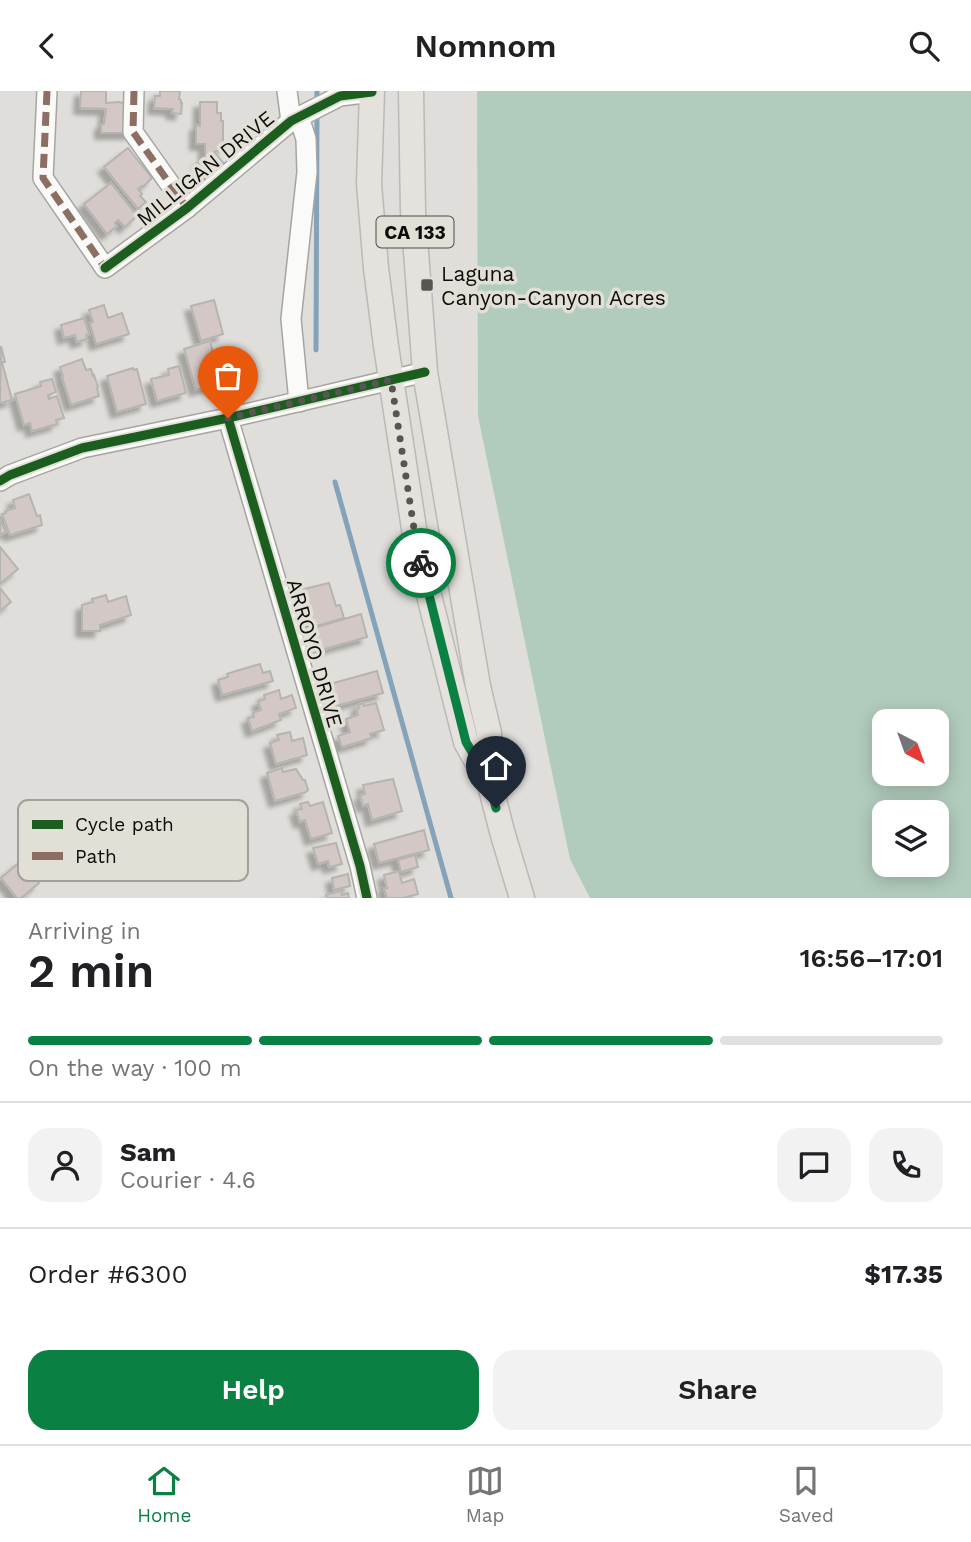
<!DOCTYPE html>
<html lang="en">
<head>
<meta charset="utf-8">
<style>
	:root { --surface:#fff; --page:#f2f2f2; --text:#202124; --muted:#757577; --line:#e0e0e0; --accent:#0b8043 }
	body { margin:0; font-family:"Work Sans",sans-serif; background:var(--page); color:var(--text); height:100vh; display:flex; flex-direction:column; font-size:26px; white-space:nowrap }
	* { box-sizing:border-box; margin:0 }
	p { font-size:23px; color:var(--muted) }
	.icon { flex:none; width:38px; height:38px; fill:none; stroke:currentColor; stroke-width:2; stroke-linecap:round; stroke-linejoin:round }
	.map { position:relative; height:807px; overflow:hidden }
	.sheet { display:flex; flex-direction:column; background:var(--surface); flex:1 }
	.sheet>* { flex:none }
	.needle { width:46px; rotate:139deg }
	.tools { position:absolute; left:872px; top:618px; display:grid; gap:14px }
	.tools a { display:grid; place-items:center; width:77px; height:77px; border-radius:14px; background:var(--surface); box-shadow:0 4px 18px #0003; font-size:35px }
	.pin { position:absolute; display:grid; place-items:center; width:60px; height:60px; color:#fff; margin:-72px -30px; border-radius:50% 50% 50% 0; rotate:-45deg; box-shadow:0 0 7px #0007 }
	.pin .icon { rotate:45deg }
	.courier { position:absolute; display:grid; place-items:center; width:70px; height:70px; margin:-35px; border:5px solid #0b8043; border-radius:50%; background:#fff; color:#222; box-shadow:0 2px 9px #0007 }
	.head em { font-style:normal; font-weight:600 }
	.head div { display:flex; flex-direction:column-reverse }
	.head { display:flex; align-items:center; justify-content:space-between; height:119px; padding:0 28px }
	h1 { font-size:46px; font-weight:600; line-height:52px }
	.bar { display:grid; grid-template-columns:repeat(4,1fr); gap:10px 7px; align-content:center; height:84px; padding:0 28px }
	.bar i { height:9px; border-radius:5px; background:var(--line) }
	.bar .selected { background:var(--accent) }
	.bar p { grid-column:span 4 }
	.line { display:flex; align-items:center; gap:18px; padding:0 28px; border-top:2px solid var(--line) }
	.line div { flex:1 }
	.round { display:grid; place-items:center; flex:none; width:74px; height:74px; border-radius:21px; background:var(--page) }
	.cta { display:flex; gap:14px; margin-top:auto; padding:14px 28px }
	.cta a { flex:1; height:80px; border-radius:21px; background:var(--accent); color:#fff; font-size:28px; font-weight:600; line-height:80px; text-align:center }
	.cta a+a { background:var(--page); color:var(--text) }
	header { display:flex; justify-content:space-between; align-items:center; height:91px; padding:0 28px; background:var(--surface); font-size:32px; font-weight:600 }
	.menu { display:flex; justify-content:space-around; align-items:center; height:98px; border-top:2px solid var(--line); background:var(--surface); font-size:19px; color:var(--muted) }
	.menu a { display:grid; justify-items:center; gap:4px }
	.menu .selected { color:var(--accent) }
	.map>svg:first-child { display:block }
	.green { fill:#b1ccbd; fill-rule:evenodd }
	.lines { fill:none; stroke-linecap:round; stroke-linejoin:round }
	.stream { stroke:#84a3b9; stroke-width:5 }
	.building { fill:#d4c8c6; stroke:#b6b4b1; stroke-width:2; filter:url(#shadow) }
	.minor-casing { stroke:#a6a5a1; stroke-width:22 }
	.major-casing { stroke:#bbb9b7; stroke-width:27 }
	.minor { stroke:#fafaf9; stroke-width:19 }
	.major { stroke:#e5e1dc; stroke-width:24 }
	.quiet { stroke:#8d6e63; stroke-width:7; stroke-dasharray:14 7; stroke-linecap:butt }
	.cycleway-casing { stroke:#e2dfd7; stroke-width:13 }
	.cycleway { stroke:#1b5e20; stroke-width:9 }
	.done { stroke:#575653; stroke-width:7; stroke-dasharray:0 12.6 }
	.route { stroke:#0b8043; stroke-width:9 }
	.poi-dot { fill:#575653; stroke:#e2dfd7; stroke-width:2.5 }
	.labels { text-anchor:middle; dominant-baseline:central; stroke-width:7; stroke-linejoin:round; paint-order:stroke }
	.shield { fill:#e2dfd7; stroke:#4e4b48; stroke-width:2 }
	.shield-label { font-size:19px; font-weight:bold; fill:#0e0c0a }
	.street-label { font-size:21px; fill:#0e0c0a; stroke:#e2dfd7 }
	.poi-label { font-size:21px; fill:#0e0c0a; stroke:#e2dfd7; text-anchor:start }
	.key { fill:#e2dfd7; stroke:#a2a09a; stroke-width:2 }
	.key-label { font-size:19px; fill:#0e0c0a }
</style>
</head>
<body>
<header><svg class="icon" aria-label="back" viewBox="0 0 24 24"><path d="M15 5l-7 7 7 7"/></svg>Nomnom<svg class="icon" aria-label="search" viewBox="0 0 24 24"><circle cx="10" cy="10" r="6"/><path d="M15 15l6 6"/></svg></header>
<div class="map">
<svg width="971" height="807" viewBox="0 0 971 807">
	<defs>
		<filter id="shadow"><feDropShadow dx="-6" dy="6" stdDeviation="2" flood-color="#0004"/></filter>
	</defs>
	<rect width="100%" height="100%" fill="#dfdeda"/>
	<path class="green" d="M 477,0 L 971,0 L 971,807 L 590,807 L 570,768 L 478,325 ZM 884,630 L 936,630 L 936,682 L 884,682 ZM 884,721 L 936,721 L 936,774 L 884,774 Z"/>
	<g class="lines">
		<g class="stream">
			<path d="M 317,11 L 317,0"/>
			<path d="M 316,259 L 317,21"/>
			<path d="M 335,391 L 451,807"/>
		</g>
	</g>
	<g class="building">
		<path d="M 81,0 L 106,0 L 106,12 L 119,11 L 127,13 L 132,42 L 101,42 L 101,33 L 104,33 L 106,18 L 80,17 Z"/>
		<path d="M 160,0 L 180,0 L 179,8 L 181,9 L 181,12 L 182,12 L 181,23 L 172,22 L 173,18 L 154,17 L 155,5 L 160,5 Z"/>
		<path d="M 200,11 L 217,11 L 217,22 L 221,22 L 221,30 L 223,30 L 223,58 L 214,61 L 224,73 L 210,85 L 199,71 L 205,66 L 205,53 L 196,53 L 196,34 L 200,35 Z"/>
		<path d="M 128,57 L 152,87 L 143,96 L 142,95 L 138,98 L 142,103 L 140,105 L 146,111 L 138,118 L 104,76 Z"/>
		<path d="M 111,92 L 137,125 L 125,136 L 118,129 L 115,132 L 117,135 L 107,143 L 84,113 Z"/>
		<path d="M 214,209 L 223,243 L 201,250 L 191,215 Z"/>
		<path d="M 104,214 L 108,227 L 122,222 L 129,243 L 96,253 L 90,232 L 93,231 L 89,219 Z"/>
		<path d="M 84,227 L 89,243 L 86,244 L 87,248 L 77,251 L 75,244 L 64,247 L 61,234 Z"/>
		<path d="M 210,250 L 214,266 L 216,265 L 218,270 L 227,268 L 232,287 L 223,289 L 223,291 L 196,299 L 184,258 Z"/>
		<path d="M 1,255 L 5,271 L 2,271 L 12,309 L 1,312 L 0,312 Z"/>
		<path d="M 82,268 L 86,279 L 91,278 L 93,285 L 94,284 L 98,296 L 97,297 L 99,305 L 71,314 L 62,286 L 63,285 L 60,276 Z"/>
		<path d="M 179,275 L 186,302 L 157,310 L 151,288 L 169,284 L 168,278 Z"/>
		<path d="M 133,277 L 134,279 L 137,278 L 146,313 L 117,321 L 107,285 Z"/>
		<path d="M 52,288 L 56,301 L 48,304 L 49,308 L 57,305 L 64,327 L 56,329 L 57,333 L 32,340 L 30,332 L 24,334 L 15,303 L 41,295 L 40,291 Z"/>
		<path d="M 29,403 L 37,425 L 40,424 L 42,434 L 10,444 L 2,423 L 6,422 L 5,420 L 15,417 L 13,409 Z"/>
		<path d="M 0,429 L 6,441 L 0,444 Z"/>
		<path d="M 0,456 L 18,478 L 1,492 L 0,490 Z"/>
		<path d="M 329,492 L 336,515 L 340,514 L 344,527 L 313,536 L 309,524 L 312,523 L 310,513 L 300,515 L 296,500 Z"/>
		<path d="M 0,497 L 11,511 L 0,520 Z"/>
		<path d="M 106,504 L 108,511 L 126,505 L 131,524 L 100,534 L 100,540 L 82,540 L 82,514 L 93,511 L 92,508 Z"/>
		<path d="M 361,523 L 367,546 L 321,559 L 314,537 Z"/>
		<path d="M 260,573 L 263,582 L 270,580 L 273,590 L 222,604 L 218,589 L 228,586 L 227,583 L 236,580 Z"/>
		<path d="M 377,580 L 383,602 L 336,615 L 330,593 Z"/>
		<path d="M 279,599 L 281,608 L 292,604 L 296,617 L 279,623 L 281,629 L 252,640 L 248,627 L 254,626 L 253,622 L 261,619 L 258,610 L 265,608 L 264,604 Z"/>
		<path d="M 363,612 L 364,615 L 376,612 L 384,639 L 370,643 L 372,647 L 342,656 L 338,645 L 350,641 L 346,628 L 358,624 L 357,618 L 359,617 L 358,614 Z"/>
		<path d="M 290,641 L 292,650 L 303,647 L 307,664 L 276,673 L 270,652 L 279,649 L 277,644 Z"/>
		<path d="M 282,677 L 283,681 L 296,678 L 303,689 L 305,689 L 308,699 L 306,701 L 275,710 L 267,682 Z"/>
		<path d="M 393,688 L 402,720 L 372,729 L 368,713 L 363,715 L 360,704 L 365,703 L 363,694 Z"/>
		<path d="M 308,711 L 310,715 L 323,711 L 332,742 L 311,748 L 305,729 L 300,731 L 296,719 L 302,718 L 300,713 Z"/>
		<path d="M 424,739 L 429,759 L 379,772 L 374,753 Z"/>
		<path d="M 336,752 L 342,773 L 329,776 L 328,770 L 318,773 L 313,757 Z"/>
		<path d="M 415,764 L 418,776 L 401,781 L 398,769 Z"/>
		<path d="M 21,770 L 39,792 L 21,807 L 17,807 L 1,787 Z"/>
		<path d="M 399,780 L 402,792 L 414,788 L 418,803 L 403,807 L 387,807 L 384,797 L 387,797 L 384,784 Z"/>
		<path d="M 348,783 L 350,795 L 334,799 L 332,787 Z"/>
		<path d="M 341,800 L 342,804 L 348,802 L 349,807 L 327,807 L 326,804 Z"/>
	</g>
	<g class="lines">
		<defs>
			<g id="minor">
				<path d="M 47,0 L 43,87 L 105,177 L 187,117 L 291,30 L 340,5 L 372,1"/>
				<path d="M 134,0 L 133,41 L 187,117"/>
				<path d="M 287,0 L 291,30"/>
				<path d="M 299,311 L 291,228 L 307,81 L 306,48 L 299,26"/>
				<path d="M 228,327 L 360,775 L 367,807"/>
				<path d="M 0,390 L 10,384 L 82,357 L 228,327 L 425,281"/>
			</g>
			<g id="major">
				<path d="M 372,0 L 369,93 L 376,177 L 386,255 L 417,457 L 466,651 L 488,690"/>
				<path d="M 411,0 L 413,120 L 425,281 L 478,595 L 489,642 L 489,690 L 503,744 L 522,807"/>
			</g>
		</defs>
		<use href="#minor" class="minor-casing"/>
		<use href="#major" class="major-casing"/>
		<use href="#minor" class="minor"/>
		<use href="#major" class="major"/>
		<g class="quiet">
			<path d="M 47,0 L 43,87 L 105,177"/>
			<path d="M 134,0 L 133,41 L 187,117"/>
		</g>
		<defs>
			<g id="cycleway">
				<path d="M 105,177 L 187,117 L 291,30 L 340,5 L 372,1"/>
				<path d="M 228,327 L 360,775 L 367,807"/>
				<path d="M 0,390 L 10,384 L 82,357 L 228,327 L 425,281"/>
			</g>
		</defs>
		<use href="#cycleway" class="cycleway-casing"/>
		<use href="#cycleway" class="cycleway"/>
	</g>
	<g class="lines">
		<path class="done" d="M 228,327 L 391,289 L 417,457 L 421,472"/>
		<path class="route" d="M 421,472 L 466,651 L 489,690 L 496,717"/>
	</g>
	<rect class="poi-dot" x="420" y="187" width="14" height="14" rx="3.5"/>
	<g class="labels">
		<rect class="shield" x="376.5" y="125.5" width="77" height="31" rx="5"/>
		<g class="shield-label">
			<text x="415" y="141">CA 133</text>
		</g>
		<g class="street-label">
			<text transform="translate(205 77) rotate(-39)">MILLIGAN DRIVE</text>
			<text transform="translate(315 562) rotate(74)">ARROYO DRIVE</text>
		</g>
		<g class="poi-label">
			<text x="441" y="182">Laguna<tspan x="441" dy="24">Canyon-Canyon Acres</tspan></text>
		</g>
	</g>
	<rect x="18" y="709" width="230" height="81" rx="10" class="key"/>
	<rect x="32" y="729" width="31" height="9" fill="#1b5e20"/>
	<rect x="32" y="761" width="31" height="8" fill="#8d6e63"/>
	<g class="key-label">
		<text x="75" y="740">Cycle path</text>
		<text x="75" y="772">Path</text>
	</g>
</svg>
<div class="tools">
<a><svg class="needle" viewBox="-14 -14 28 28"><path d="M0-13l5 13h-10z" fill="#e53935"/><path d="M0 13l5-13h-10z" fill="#757577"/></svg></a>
<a><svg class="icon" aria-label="layers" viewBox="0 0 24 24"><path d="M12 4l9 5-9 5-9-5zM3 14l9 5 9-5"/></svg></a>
</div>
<div class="pin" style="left:228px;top:327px;background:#ea580c"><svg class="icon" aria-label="bag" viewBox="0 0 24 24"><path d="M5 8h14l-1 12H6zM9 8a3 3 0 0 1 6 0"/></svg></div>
<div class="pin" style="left:496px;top:717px;background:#1f2937"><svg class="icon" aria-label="home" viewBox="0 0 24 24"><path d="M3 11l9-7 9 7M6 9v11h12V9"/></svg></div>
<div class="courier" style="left:421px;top:472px"><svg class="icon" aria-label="bike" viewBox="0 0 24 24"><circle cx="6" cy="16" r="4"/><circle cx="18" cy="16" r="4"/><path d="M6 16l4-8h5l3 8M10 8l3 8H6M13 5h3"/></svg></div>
</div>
<section class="sheet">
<div class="head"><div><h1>2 min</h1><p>Arriving in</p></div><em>16:56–17:01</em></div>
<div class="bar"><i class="selected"></i><i class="selected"></i><i class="selected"></i><i></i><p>On the way · 100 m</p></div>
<div class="line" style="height:126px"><a class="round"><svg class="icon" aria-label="person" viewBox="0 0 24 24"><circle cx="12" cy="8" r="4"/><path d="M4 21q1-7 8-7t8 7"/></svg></a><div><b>Sam</b><p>Courier · 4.6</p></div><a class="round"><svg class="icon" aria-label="chat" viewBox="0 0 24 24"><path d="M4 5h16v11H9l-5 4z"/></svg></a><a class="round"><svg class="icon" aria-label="phone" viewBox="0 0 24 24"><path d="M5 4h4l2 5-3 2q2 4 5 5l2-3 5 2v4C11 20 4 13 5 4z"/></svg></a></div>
<div class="line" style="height:91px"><div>Order #6300</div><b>$17.35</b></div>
<div class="cta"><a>Help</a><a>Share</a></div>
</section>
<nav class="menu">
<a class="selected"><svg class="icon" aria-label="home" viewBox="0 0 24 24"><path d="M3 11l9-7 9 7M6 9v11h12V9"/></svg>Home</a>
<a><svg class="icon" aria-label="map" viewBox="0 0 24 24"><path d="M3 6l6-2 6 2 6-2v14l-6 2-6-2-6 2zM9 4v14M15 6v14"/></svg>Map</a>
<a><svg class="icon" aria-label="saved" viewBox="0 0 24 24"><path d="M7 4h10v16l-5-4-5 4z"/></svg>Saved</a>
</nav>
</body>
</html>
